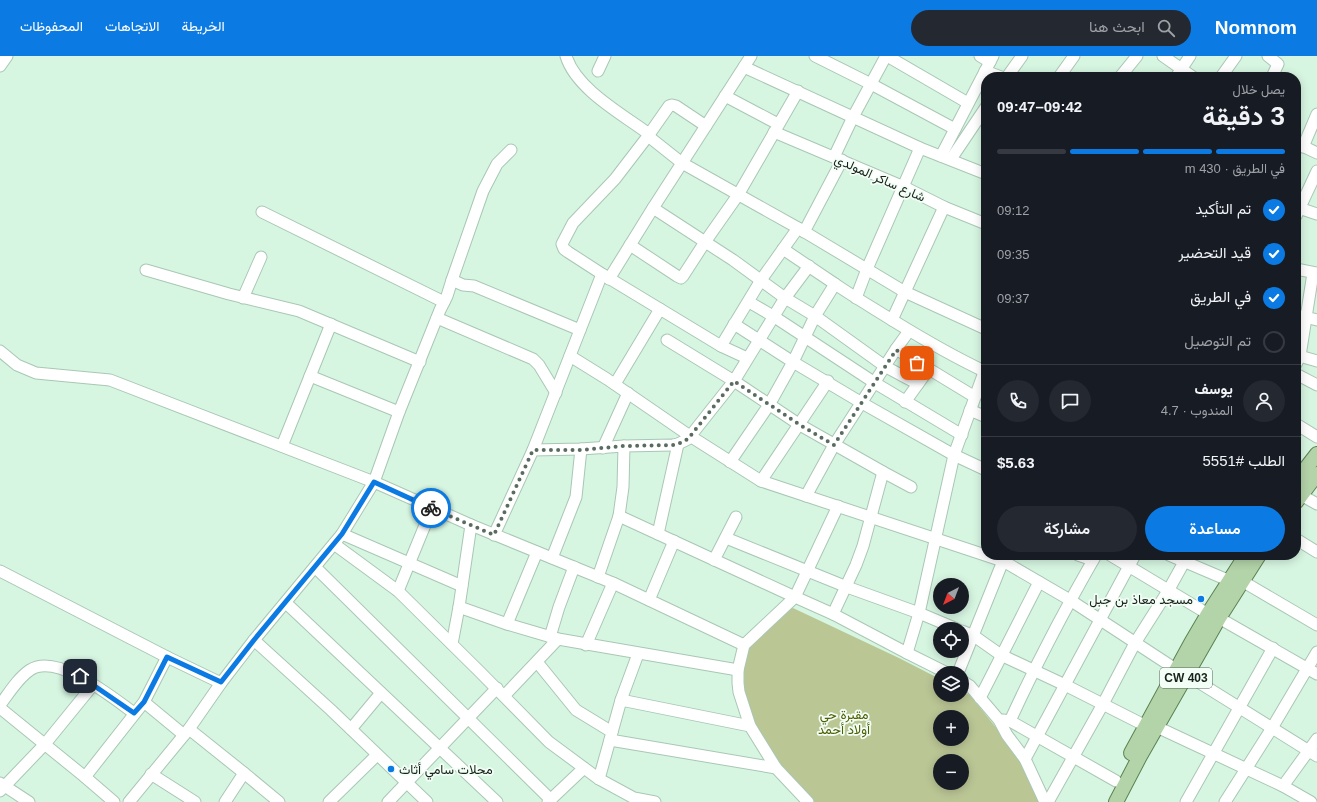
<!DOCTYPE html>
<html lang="ar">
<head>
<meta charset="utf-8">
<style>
	:root { --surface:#171b24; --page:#242831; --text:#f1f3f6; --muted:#9ea1a6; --line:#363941; --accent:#0b7ae2 }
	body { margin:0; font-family:Arial,Vazirmatn,sans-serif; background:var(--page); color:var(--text); direction:rtl; height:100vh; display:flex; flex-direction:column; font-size:15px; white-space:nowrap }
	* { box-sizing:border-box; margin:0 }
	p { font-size:13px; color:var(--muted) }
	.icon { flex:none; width:22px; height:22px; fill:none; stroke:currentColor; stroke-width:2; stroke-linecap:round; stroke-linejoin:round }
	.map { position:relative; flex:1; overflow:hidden; direction:ltr }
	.panel { position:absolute; left:981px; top:16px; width:320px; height:488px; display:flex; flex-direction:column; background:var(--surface); border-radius:16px; box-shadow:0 2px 10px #0003; direction:rtl }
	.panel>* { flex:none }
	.needle { width:26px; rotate:222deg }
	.buttons { position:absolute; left:933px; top:522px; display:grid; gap:8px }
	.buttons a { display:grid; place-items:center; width:36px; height:36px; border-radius:50%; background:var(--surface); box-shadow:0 2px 10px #0003; font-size:20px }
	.pin { position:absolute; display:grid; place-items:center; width:34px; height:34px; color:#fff; margin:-17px; border-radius:8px; box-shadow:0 2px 6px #0006 }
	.courier { position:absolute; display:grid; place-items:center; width:40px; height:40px; margin:-20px; border:3px solid #0b7ae2; border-radius:50%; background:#fff; color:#222; box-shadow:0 1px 5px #0007 }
	.overview em { font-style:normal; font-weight:600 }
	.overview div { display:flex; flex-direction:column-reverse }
	.overview { display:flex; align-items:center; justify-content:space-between; height:68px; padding:0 16px }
	h1 { font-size:26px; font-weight:600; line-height:30px }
	.bar { display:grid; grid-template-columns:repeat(4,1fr); gap:6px 4px; align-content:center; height:48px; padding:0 16px }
	.bar i { height:5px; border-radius:3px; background:var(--line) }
	.bar .on { background:var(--accent) }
	.bar p { grid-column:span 4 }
	.line { display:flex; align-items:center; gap:10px; padding:0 16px; border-top:1px solid var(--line) }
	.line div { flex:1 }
	.round { display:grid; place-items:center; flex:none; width:42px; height:42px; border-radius:21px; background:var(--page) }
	ol { padding:0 16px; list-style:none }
	li { display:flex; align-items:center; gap:12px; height:44px }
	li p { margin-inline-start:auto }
	li .icon { padding:4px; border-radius:50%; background:var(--accent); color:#fff; stroke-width:4 }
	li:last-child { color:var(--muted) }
	li i { width:22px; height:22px; border:2px solid var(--line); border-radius:50% }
	.action { display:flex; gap:8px; margin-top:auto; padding:8px 16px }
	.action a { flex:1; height:46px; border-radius:24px; background:var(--accent); color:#fff; font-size:16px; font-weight:600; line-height:46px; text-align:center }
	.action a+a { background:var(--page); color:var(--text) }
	header { display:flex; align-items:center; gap:24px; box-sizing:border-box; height:56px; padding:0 20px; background:var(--accent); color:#fff }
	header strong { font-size:19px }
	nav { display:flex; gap:22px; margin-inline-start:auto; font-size:14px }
	.search { width:280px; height:36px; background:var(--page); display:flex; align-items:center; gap:10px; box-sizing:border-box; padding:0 14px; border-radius:22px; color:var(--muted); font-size:15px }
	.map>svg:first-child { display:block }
	.green { fill:#bbc695; fill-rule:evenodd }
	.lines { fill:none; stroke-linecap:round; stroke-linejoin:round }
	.minor-casing { stroke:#a9c7b4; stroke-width:13 }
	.major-casing { stroke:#5c8251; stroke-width:16 }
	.minor { stroke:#fff; stroke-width:11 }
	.major { stroke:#b3d3a9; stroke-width:14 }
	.done { stroke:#5a6c60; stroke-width:4; stroke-dasharray:0 7.2 }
	.route { stroke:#0b7ae2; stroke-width:5 }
	.poi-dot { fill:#0b7ae2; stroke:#f2fef6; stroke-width:1.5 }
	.labels { text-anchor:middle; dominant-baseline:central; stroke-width:3.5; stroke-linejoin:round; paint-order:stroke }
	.shield { fill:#f2fef6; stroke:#58645c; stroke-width:1 }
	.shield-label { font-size:12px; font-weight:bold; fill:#16221a }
	.street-label { font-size:13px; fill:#16221a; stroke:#f2fef6 }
	.poi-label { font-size:13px; fill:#16221a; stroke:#f2fef6; text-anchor:end }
	.park-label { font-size:13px; fill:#505d00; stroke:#f2fef6 }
</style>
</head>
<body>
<header>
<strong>Nomnom</strong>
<div class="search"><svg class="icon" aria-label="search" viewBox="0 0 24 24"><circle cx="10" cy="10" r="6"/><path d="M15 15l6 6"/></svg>ابحث هنا</div>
<nav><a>الخريطة</a><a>الاتجاهات</a><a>المحفوظات</a></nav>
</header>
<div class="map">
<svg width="1317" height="746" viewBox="0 0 1317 746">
	<rect width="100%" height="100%" fill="#d7f6e2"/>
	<path class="green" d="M 793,552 L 899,602 L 940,623 L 940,639 L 962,639 L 962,635 L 970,639 L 1018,699 L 1039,746 L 810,746 L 777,711 L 736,632 L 737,593 L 779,557 ZM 940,661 L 962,661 L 962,683 L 940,683 ZM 940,705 L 962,705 L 962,727 L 940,727 Z"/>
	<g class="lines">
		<defs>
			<g id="minor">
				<path d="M 566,0 C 576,33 622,58 649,78"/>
				<path d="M 815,0 L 871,28 L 955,73"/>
				<path d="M 887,0 L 968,47"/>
				<path d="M 980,0 L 990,6"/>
				<path d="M 1163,0 L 1193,21"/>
				<path d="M 1268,0 L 1278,8 L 1272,21"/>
				<path d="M 0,10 L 7,0"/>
				<path d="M 744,11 L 920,92 L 986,118"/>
				<path d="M 598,15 L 605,0"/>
				<path d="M 985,15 L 1001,21"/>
				<path d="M 1007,21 L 1022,0"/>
				<path d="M 1059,21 L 1074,0"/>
				<path d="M 1120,21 L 1137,0"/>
				<path d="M 1176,21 L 1190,0"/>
				<path d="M 1221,21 L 1236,0"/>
				<path d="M 725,40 L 778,68"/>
				<path d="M 706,70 L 676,50 L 672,49 L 669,50 L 648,80 L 615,123 L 573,167 L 562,188 L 564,193 L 568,196 L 602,218 L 721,290 L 747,302"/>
				<path d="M 774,76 L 904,131 L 944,151 L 986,168"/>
				<path d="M 648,80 L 682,107 L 798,172 L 905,236 L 986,273"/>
				<path d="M 1296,87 L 1317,97"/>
				<path d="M 1303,91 L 1317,58"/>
				<path d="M 941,100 L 993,0"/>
				<path d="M 834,101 L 853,61 L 886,0"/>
				<path d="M 951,103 L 986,51"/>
				<path d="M 1296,151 L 1317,158"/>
				<path d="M 653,152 L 733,204 L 785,242 L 809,210"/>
				<path d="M 262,156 L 444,246"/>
				<path d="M 1296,160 L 1317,115"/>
				<path d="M 804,176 L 842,104"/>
				<path d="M 630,189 L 677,220 L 681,222 L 683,220 L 705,186 L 738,139 L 798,35"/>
				<path d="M 783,193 L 835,228"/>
				<path d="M 1296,213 L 1317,217"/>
				<path d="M 146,214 L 229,238 L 299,255 L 420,306"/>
				<path d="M 609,223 L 653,152 L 751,0"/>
				<path d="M 452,224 L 483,135 L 497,108 L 511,94"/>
				<path d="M 243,242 L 261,201"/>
				<path d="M 856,242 L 867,213 L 920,92"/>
				<path d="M 749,246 L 773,260 L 875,327 L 962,379"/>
				<path d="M 1296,259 L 1317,264"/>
				<path d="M 437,262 L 533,303 L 539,309 L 556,337"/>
				<path d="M 892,264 L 944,151"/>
				<path d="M 734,268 L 793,306 L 862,347 L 954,399 L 986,414"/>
				<path d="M 667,284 L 734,325 L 800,369 L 883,416 L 911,431"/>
				<path d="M 721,290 L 761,224 L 798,172"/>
				<path d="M 896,293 L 975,341"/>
				<path d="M 0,295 L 17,309 L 36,317 L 110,324 L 374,426 L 399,356 L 440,254 L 447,240 L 452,224 L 463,229 L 474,230 L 580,274"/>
				<path d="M 1296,299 L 1317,305"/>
				<path d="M 570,300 L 607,323 L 690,380 L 761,425 L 1003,505 L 1070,544 L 1177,614"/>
				<path d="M 1296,308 L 1300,300 L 1313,217"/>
				<path d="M 1296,318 L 1317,329"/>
				<path d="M 310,320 L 399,356"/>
				<path d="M 615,328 L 660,253"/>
				<path d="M 905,346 L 928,314"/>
				<path d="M 970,354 L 986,361"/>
				<path d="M 1296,368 L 1317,381"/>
				<path d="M 282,390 L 331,268"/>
				<path d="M 603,392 L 628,337"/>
				<path d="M 533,394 L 602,218"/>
				<path d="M 730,406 L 769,349 L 793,306 L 815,260 L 835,228 C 854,241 873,252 892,264 C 923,283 954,301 986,316"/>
				<path d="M 761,425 L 828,325"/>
				<path d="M 1301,439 L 1317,448"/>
				<path d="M 806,440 L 834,389 L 896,293 L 909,275"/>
				<path d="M 619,460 L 795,541 L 838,450"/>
				<path d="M 342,478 L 462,530"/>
				<path d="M 658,478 L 678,388"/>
				<path d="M 494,479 L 533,394 L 581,393 L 624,390 L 673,389 L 678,388 L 688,383 L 734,325 L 785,242 L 815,260 L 886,311 L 918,328"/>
				<path d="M 726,482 L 847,531 L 919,557 L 957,573"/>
				<path d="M 1296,483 L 1317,496"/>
				<path d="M 334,488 L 398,535 L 480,616 L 549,686 L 599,723 L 634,742 L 655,746"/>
				<path d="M 1078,499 L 1093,504"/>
				<path d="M 1110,499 L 1208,558"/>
				<path d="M 1169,499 L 1230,525"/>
				<path d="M 552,502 L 576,441 L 581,393"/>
				<path d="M 714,504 L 736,461"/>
				<path d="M 315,511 L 551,744"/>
				<path d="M 0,515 L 167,601 L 221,627"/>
				<path d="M 598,521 L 619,460 L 623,431 L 624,390"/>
				<path d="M 1242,525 L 1317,569"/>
				<path d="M 398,535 L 432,452"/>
				<path d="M 649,544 L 674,485"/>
				<path d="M 286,547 L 497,746"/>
				<path d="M 459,551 L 507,568 L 558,583 L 738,614"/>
				<path d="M 833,558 L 856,509 L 863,490 L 883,416"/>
				<path d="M 1219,562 L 1317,618"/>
				<path d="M 507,568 L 537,496"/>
				<path d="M 962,575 L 974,580 L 1001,599 L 1065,629 L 1146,670"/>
				<path d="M 550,581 L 559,551 L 574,511"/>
				<path d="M 254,584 L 331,654 L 427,746"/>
				<path d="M 452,588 L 459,551 L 471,469"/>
				<path d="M 586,589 L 613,527"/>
				<path d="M 907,597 L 919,557 L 954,399 L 986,311"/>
				<path d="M 537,606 L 576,654 L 612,676"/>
				<path d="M 958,617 L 1005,500"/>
				<path d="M 1187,619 L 1317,700"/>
				<path d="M 962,625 L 970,630 L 999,664 L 1007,679 L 1025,703 L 1045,746"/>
				<path d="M 504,640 L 558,583"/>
				<path d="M 980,642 L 1039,526"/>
				<path d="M 621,644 L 750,670"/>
				<path d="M 144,646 L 184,679"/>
				<path d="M 0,649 C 9,637 18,622 30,614 C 57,596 113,642 134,657"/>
				<path d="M 0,652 L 85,721 L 114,746"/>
				<path d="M 1003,664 L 1010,665 L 1116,725"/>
				<path d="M 1010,665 C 1036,608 1065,553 1096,499"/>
				<path d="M 1157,671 L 1283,730 L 1311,746"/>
				<path d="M 189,673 L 244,717 L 225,746"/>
				<path d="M 351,673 L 381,637"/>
				<path d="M 610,684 L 776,712"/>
				<path d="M 1025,703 L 1135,499"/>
				<path d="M 244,717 L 279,746"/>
				<path d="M 151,718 L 195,746"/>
				<path d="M 85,721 L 144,646 L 167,601"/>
				<path d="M 599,723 L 621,644 L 638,598"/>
				<path d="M 0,727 L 29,746"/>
				<path d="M 1283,730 L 1317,683"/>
				<path d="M 0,735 L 45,688 L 93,629"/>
				<path d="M 129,746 L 189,673 L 221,627 L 254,584 L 342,478 L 374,426 L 471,469 L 613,527 L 744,589"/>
				<path d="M 329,746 L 377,699"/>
				<path d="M 388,746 L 497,632"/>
				<path d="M 548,746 L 584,712"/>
				<path d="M 808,746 L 776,712 L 750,670 L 739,636 L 738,627 L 738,614 L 744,589 L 795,541 L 833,558 L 907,597 L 947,617"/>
				<path d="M 1048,746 L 1103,648 L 1135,587 L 1168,535 L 1188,499"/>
				<path d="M 1186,746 L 1273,592"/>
				<path d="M 1225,746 L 1272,672 L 1317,596"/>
			</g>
			<g id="major">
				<path d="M 1296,425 L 1317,398"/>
				<path d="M 1296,446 L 1317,418"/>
				<path d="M 1131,697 L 1191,587 L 1208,558 L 1246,499"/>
				<path d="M 1116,746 L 1140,700 L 1219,562 L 1259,499"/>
			</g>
		</defs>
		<use href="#minor" class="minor-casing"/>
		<use href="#major" class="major-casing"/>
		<use href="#minor" class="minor"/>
		<use href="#major" class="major"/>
	</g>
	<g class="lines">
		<path class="done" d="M 431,452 L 494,479 L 533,394 L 581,394 L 624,390 L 673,389 L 678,388 L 688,383 L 734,325 L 800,369 L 834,389 L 896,294 L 917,307"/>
		<path class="route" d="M 80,620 L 134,657 L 144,646 L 167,601 L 221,626 L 254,584 L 342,478 L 374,426 L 431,452"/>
	</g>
	<g class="poi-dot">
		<circle cx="1201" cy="543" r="4"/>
		<circle cx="391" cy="713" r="4"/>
	</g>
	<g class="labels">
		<rect class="shield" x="1160" y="612" width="52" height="20" rx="3"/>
		<g class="shield-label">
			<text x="1186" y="622">CW 403</text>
		</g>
		<g class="street-label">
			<text transform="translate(880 122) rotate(24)">شارع ساكر المولدي</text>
		</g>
		<g class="poi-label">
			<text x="1193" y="543">مسجد معاذ بن جبل</text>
			<text x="399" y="713" text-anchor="start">محلات سامي أثاث</text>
		</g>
		<g class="park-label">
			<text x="844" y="658">مقبرة حي<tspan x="844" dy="15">أولاد أحمد</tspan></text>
		</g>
	</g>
</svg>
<div class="buttons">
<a><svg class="needle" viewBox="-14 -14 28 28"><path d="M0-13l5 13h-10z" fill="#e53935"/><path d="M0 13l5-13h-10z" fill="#9ea1a6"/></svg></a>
<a><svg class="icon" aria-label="locate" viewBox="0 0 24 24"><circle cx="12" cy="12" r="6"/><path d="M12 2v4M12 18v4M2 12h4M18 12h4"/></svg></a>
<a><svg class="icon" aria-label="layers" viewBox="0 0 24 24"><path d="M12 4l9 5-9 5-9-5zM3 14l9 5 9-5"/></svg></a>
<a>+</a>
<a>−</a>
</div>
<div class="pin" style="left:917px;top:307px;background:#ea580c"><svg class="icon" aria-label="bag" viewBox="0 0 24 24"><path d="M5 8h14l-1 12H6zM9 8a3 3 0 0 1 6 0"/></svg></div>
<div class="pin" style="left:80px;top:620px;background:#1f2937"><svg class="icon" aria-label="home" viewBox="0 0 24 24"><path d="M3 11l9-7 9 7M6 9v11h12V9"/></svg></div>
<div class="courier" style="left:431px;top:452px"><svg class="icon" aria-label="bike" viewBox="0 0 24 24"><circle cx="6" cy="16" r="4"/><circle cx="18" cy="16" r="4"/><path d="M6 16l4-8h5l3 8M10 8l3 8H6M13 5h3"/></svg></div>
<section class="panel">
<div class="overview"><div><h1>3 دقيقة</h1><p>يصل خلال</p></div><em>09:42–09:47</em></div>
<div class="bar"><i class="on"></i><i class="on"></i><i class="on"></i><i></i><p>في الطريق · 430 m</p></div>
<ol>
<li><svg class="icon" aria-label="check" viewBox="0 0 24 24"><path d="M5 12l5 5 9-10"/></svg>تم التأكيد<p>09:12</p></li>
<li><svg class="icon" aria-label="check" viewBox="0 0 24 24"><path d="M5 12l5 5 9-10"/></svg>قيد التحضير<p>09:35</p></li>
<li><svg class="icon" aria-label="check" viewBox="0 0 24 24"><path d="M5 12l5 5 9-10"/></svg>في الطريق<p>09:37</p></li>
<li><i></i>تم التوصيل</li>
</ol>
<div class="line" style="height:72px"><a class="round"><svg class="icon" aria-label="person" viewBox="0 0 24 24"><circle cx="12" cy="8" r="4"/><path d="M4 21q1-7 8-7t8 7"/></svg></a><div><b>يوسف</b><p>المندوب · 4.7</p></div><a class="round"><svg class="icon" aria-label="chat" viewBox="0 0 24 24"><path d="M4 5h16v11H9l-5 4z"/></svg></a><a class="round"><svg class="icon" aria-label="phone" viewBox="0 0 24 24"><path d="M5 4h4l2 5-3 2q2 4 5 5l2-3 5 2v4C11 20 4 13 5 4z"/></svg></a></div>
<div class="line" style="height:52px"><div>الطلب #5551</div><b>$5.63</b></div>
<div class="action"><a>مساعدة</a><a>مشاركة</a></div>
</section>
</div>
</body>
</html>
